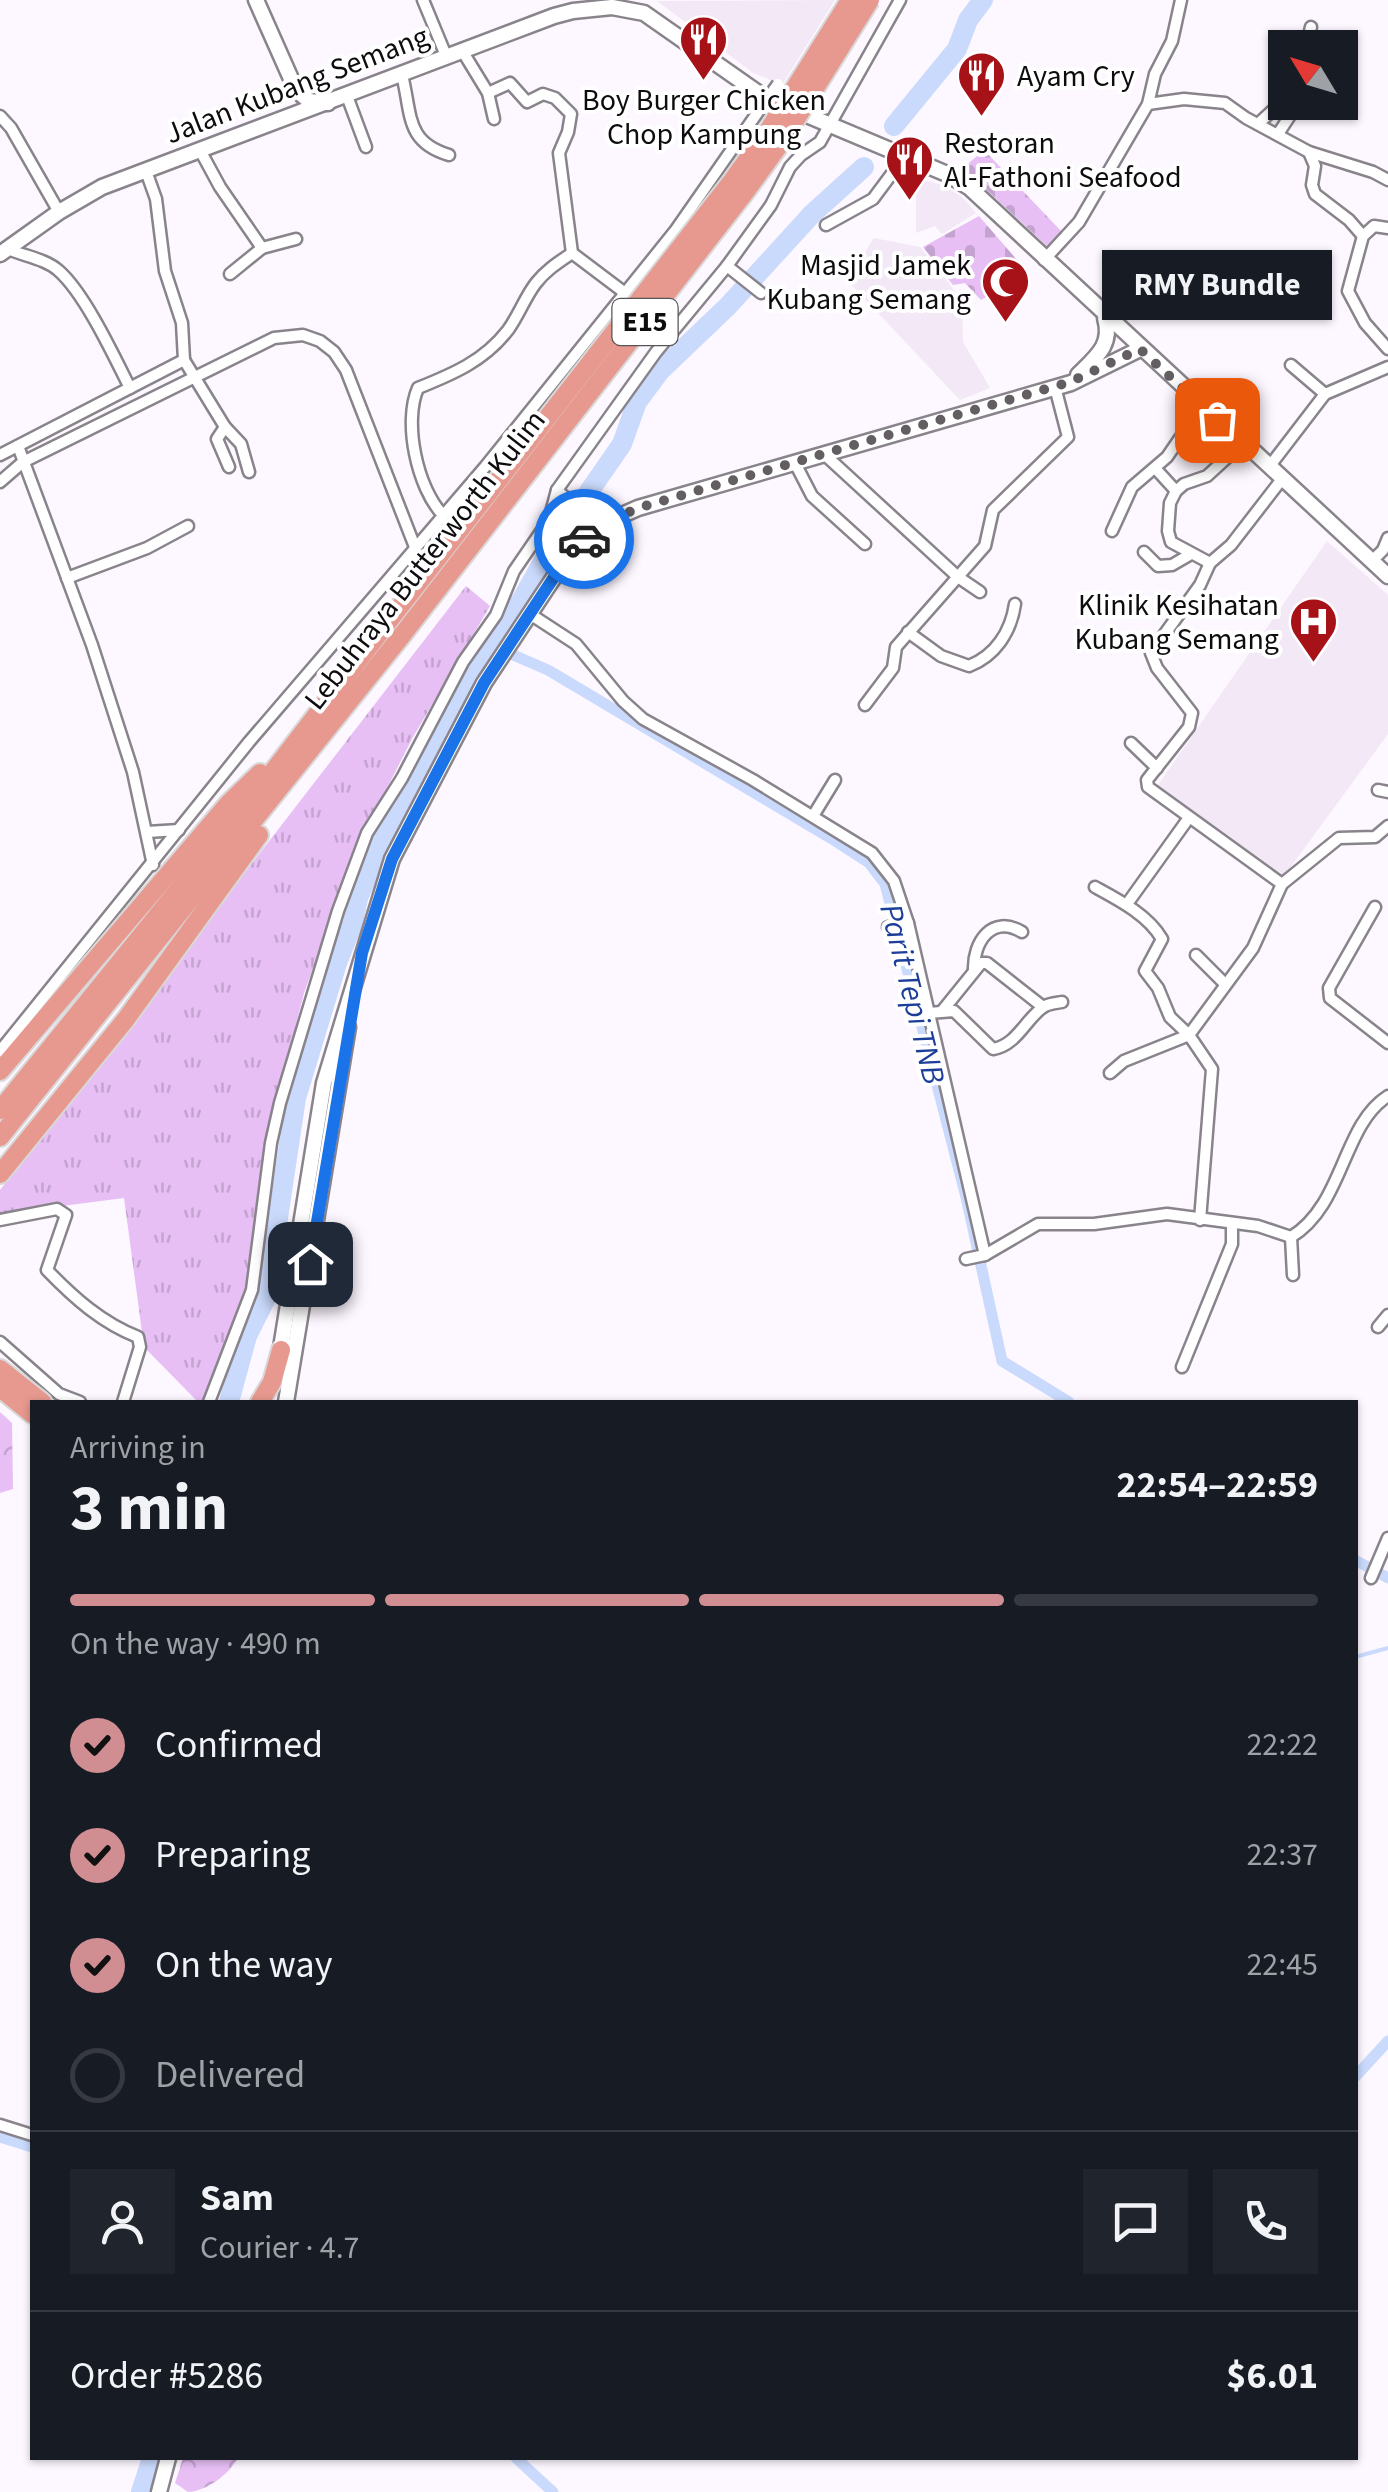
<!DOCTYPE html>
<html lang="en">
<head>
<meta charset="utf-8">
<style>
	:root { --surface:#171b24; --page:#20242c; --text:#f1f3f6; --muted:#9ea1a6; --line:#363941; --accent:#d08d92 }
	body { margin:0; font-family:"Source Sans 3",sans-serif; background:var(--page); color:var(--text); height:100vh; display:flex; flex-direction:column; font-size:38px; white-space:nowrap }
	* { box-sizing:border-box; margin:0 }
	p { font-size:32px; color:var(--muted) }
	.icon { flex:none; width:55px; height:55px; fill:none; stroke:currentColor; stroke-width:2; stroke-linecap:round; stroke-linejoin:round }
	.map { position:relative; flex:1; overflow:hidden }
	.panel { position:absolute; left:30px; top:1400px; width:1328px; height:1060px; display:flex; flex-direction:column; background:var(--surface); border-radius:0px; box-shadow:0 2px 8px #0004 }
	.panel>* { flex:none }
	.needle { width:65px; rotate:308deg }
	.buttons { position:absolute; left:1268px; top:30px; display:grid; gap:20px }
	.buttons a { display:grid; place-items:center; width:90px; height:90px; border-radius:0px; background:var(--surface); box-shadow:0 2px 8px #0004; font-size:50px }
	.pin { position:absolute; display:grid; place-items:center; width:85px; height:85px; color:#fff; margin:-42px; border-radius:20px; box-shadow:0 5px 15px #0006 }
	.courier { position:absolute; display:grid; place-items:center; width:100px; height:100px; margin:-50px; border:8px solid #1a73e8; border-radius:50%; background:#fff; color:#222; box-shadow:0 2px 12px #0007 }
	.bubble { position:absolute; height:70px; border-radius:0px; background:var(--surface); box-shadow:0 2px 8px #0004; font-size:32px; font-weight:700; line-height:70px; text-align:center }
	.summary em { font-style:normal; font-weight:700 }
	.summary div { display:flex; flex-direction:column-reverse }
	.summary { display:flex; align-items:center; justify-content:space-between; height:170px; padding:0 40px }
	h1 { font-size:65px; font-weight:700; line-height:75px }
	.bar { display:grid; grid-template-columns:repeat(4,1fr); gap:15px 10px; align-content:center; height:120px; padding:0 40px }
	.bar i { height:12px; border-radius:8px; background:var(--line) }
	.bar .current { background:var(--accent) }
	.bar p { grid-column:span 4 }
	.line { display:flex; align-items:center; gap:25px; padding:0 40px; border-top:2px solid var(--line) }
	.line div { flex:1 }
	.round { display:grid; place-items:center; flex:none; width:105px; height:105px; border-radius:0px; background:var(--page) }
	ol { padding:0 40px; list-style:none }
	li { display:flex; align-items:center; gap:30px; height:110px }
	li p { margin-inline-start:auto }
	li .icon { padding:10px; border-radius:50%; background:var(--accent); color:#111; stroke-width:4 }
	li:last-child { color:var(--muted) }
	li i { width:55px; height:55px; border:5px solid var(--line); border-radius:50% }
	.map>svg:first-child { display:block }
	.built { fill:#f3e8f6 }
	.grass { fill:url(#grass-tufts) }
	.forest { fill:url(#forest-crowns) }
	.cemetery { fill:url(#cemetery-stones) }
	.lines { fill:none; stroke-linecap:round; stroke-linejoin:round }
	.stream { stroke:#cadafc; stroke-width:4 }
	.canal { stroke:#cadafc; stroke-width:11 }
	.river { stroke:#cadafc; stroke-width:20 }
	.street-casing { stroke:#89848b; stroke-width:15 }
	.secondary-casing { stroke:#89848b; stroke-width:19 }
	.highway-casing { stroke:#d8d8d8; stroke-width:22 }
	.street { stroke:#fff; stroke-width:10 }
	.secondary { stroke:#fff; stroke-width:14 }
	.highway { stroke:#e8998f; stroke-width:18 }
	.street-bridge-casing { stroke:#89848b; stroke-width:15; stroke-linecap:butt }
	.highway-bridge-casing { stroke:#d8d8d8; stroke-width:22; stroke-linecap:butt }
	.street-bridge { stroke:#fff; stroke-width:10 }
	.highway-bridge { stroke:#e8998f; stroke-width:18 }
	.done { stroke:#625e62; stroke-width:10; stroke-dasharray:0 18 }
	.route { stroke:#1a73e8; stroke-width:12 }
	.labels { text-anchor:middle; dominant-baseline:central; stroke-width:8; stroke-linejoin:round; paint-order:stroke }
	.shield { fill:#fff; stroke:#565556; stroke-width:2.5 }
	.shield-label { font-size:28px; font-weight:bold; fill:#0e0c0e }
	.poi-label { font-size:30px; fill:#0e0c0e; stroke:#fff; text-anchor:start }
	.street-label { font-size:30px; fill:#0e0c0e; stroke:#fff }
	.water-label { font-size:32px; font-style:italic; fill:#1c3e9a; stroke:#fff }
</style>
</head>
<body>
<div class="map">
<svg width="1388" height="2492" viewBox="0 0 1388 2492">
	<defs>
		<pattern id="grass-tufts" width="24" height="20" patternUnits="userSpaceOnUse" patternTransform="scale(2.5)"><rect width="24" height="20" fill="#e7bff5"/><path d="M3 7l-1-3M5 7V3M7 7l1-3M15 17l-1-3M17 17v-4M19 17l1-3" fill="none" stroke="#c5a3d1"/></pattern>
		<pattern id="forest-crowns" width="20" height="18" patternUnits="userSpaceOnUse" patternTransform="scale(2.5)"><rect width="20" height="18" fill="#e7bff5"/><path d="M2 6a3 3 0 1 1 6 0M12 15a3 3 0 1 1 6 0" fill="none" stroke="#c5a3d1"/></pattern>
		<pattern id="cemetery-stones" width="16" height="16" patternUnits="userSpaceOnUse" patternTransform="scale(2.5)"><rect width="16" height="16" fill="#e7bff5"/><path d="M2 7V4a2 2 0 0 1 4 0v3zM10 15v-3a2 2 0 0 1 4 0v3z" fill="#c5a3d1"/></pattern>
	</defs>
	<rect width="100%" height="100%" fill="#fdf7ff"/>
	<g class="built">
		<path d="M 835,0 L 782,85 L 752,72 L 657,1 Z"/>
		<path d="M 916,179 L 943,185 L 963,198 L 976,213 L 942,234 L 935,226 L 916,233 Z"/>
		<path d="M 874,238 L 920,247 L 962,300 L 963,342 L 990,388 L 960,400 L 847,280 Z"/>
		<path d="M 1327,541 L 1388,595 L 1388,734 L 1284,876 L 1246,857 L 1156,788 Z"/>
	</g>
	<path class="grass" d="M 466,586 L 490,606 L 413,737 L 356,849 L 304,993 L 267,1139 L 247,1290 L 203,1402 L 198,1402 L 144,1347 L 124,1198 L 0,1214 L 0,1190 Z"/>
	<g class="forest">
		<path d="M 0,1412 L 12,1423 L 13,1489 L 0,1493 Z"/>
		<path d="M 183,2458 L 238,2458 C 229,2474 207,2491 188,2492 L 175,2483 Z"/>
	</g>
	<g class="cemetery">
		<path d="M 984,150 L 1061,231 L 1047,246 L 963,168 Z"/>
		<path d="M 979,216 L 1024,268 L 1028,288 C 1010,297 1002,288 981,300 L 965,283 L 953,285 L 923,247 Z"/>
	</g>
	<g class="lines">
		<path class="stream" d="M 1355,1657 L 1388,1648"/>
		<g class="canal">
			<path d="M 490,645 L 548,670 L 832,839 L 869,863 L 885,884 L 966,1197 L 1002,1361 L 1069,1402"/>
			<path d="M 1355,1560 L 1388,1578"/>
			<path d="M 1355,2077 L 1388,2041"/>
			<path d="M 0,2137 L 32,2147"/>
			<path d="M 516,2458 L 553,2492"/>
		</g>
		<g class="river">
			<path d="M 894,126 L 957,49 L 968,20 L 983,0"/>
			<path d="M 229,1402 L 247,1336 L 266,1298 L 296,1098 L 337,963 L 353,923 L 358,898 L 388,827 L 416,786 L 439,730 L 461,692 L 521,601 L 552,545 L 622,444 L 637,402 L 660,371 L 728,306 L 812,214 L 864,167"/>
			<path d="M 141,2492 L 152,2458"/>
		</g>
		<defs>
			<g id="street">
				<path d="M 423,0 L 447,58"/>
				<path d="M 1306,48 L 1311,27"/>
				<path d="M 463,52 L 488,93 L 510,83 L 527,102 L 543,94 L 555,98 L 571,114 L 568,132 L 559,153 L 572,253 L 625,293"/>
				<path d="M 402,75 C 412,114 405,142 449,155"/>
				<path d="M 488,93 L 494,119"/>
				<path d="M 347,96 L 366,147"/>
				<path d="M 1148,104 L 1184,99 L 1225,103 L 1246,118 L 1309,152 L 1315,166 L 1312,185 L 1315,194 L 1349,220 L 1363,236"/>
				<path d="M 0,116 L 11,128 L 59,212"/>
				<path d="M 1258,124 L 1285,99"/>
				<path d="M 1278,134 L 1293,111 L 1291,102"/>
				<path d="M 201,152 L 220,187 L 262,248 L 296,239"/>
				<path d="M 1309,152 L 1373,172 L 1388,180"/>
				<path d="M 826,225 L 873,199 L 905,156"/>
				<path d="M 1388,228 L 1374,226 L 1363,236 L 1348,291 L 1365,323 L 1388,349"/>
				<path d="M 8,249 C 24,256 46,259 59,271 C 85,294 114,356 130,388"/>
				<path d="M 1044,260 L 1079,222 L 1148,104 L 1155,74 L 1172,41 L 1181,0"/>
				<path d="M 727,266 L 761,293"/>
				<path d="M 230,274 L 262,248"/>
				<path d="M 184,360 L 225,427 L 217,439 L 229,467"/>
				<path d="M 1291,365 L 1325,394"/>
				<path d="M 225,427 L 241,444 L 249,472"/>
				<path d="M 18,446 L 92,645 L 133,772 L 153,865"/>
				<path d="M 824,454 L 958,577 L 980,592"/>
				<path d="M 0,455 L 184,360 L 182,323 L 165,271 L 156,199 L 146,171"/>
				<path d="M 795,463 L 812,496 L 865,544"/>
				<path d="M 1269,467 L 1325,394 L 1388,367"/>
				<path d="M 1155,468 L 1176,491"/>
				<path d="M 1282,479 L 1231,545 L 1210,563 L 1200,585 L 1151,653 L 1157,668 L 1192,713 L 1189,727 L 1147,780 L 1148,787 L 1282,884"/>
				<path d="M 0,482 L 23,462 L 274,338 L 303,335 L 320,341 L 334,352 L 346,370 L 415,547"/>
				<path d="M 557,490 L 597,526"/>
				<path d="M 443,515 C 417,488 403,422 418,388 C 453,374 484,361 508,330 C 519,315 525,297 536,283 C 546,270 559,262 572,253"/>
				<path d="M 1112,531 L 1132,487 L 1167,457 L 1202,406"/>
				<path d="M 1144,552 L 1158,566 L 1172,565 L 1191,554"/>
				<path d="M 1372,561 L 1383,550 L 1388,538"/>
				<path d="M 1210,563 L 1171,542 L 1168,531 L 1170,503 L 1176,491 L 1184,484 L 1207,476 L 1243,443"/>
				<path d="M 67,578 L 147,548 L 188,526"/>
				<path d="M 530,614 L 576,644 L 623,701 L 643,719 L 753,780 L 872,853 L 894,881 L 908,923 L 985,1255"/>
				<path d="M 908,632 L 941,656 L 969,666 C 995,656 1011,632 1015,604"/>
				<path d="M 865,705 L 893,668 L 896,647 L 985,546 L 993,510 L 1068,437 L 1055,387"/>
				<path d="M 1131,743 L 1157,768"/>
				<path d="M 1378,790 L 1388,792"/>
				<path d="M 813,816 L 835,780"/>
				<path d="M 147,832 L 179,830"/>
				<path d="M 1095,887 C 1119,900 1148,915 1162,939 L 1145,971 L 1158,988 L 1170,1017 L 1189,1035 L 1212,1069 L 1200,1220"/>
				<path d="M 1127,904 L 1188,819"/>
				<path d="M 1375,907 L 1329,988 L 1330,998 L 1388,1043"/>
				<path d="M 888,927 L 908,923"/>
				<path d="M 1196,955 L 1225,984"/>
				<path d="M 974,970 C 973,942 992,914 1022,932"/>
				<path d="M 943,1010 L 981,963 L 987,963 L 1043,1007"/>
				<path d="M 929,1013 L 954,1011 L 993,1049 C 1018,1045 1027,1016 1045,1006 C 1051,1003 1057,1003 1062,1002"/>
				<path d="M 0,1051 L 249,742 L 485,467 L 675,231 L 760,109"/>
				<path d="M 1110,1073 L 1124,1061 L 1189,1035 L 1253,948 L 1282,884 L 1339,838 L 1375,837 L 1388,826"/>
				<path d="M 0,1220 L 57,1209 L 66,1215 L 47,1270 C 74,1298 102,1323 138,1337 L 140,1347 L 123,1402"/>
				<path d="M 1291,1237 L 1293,1275"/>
				<path d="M 966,1259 L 985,1255 L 1038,1224 L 1094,1224 L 1167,1214 L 1258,1226 L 1291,1237 C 1344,1205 1342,1125 1388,1096"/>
				<path d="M 1378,1327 L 1388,1315"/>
				<path d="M 0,1342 L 59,1394 L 80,1402"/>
				<path d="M 1182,1367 L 1232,1244 L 1232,1224"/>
				<path d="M 209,1402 L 252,1290 L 271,1143 L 280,1103 L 338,911 L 367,833 L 402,778 L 463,662 L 496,615 L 514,571 L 549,520 L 557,490 L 656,352 L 727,266 L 771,205 L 790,167 L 801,155 L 820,142 L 900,0"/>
				<path d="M 1371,1578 L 1388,1538"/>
				<path d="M 0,2125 L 32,2135"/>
			</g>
			<g id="secondary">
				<path d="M 256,0 L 296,90 L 309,101 L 328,103"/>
				<path d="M 0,254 L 59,212 L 102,187 L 554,16 L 573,11 L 612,7 L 644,13 L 764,97 L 947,174 L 970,188 L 1388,576"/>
				<path d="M 1078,375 C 1096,357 1113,345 1105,318"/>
				<path d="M 279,1360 L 324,1083 L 392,859 L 484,683 L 570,553 L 597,526 L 638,508 L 1071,383 L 1140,349"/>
				<path d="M 286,1402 L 348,1027"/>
				<path d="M 159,2492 L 168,2458"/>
			</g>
			<g id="highway">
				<path d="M 0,1071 L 228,804 L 260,773"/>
				<path d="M 0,1110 L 251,800 L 388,622"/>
				<path d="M 0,1137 L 403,634"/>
				<path d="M 0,1174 L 126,1019 L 259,835"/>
				<path d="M 0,1369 L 42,1402"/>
				<path d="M 0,1388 L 32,1414"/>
				<path d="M 260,1402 L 272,1382 L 281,1350"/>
			</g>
		</defs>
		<use href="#street" class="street-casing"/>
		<use href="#secondary" class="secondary-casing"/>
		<use href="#highway" class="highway-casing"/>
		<use href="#street" class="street"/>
		<use href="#secondary" class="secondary"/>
		<use href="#highway" class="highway"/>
		<defs>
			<path id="street-bridge" d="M 760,109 L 778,84"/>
			<g id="highway-bridge">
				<path d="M 388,622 L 732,181 L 768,131 L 850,0"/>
				<path d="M 403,634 L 746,191 L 783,140 L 870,0"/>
			</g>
		</defs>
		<use href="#street-bridge" class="street-bridge-casing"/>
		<use href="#highway-bridge" class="highway-bridge-casing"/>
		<use href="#street-bridge" class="street-bridge"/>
		<use href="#highway-bridge" class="highway-bridge"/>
	</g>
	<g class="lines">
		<path class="done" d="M 584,539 L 598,526 L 638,508 L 1070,382 L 1140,349 L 1217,420"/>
		<path class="route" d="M 310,1264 L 362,953 L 392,859 L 484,683 L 570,553 L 584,539"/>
	</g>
	<defs>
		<symbol id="restaurant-pin" viewBox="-11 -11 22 30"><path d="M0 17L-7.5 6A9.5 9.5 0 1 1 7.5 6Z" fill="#a71118" stroke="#fff"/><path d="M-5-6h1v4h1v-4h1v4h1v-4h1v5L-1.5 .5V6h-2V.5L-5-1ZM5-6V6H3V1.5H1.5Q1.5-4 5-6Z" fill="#fff"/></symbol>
		<symbol id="mosque-pin" viewBox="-11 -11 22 30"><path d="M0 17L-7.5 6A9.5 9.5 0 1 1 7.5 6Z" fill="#a71118" stroke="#fff"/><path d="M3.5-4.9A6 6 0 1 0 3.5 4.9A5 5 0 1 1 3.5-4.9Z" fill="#fff"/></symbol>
		<symbol id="hospital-pin" viewBox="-11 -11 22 30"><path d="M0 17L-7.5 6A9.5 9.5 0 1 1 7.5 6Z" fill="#a71118" stroke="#fff"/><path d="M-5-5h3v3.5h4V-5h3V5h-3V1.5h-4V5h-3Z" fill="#fff"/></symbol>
	</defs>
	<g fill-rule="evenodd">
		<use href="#restaurant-pin" x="676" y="12" width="55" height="75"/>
		<use href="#restaurant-pin" x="954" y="48" width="55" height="75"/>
		<use href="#restaurant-pin" x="882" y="132" width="55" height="75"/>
		<use href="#mosque-pin" x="978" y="254" width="55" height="75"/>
		<use href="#hospital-pin" x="1286" y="594" width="55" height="75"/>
	</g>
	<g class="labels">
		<rect class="shield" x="612.5" y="299" width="65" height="46" rx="8"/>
		<g class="shield-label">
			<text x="645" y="322">E15</text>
		</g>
		<g class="poi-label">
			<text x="1017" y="76">Ayam Cry</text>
			<text x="704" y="100" text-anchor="middle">Boy Burger Chicken<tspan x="704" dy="34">Chop Kampung</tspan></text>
			<text x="944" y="143">Restoran<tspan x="944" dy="34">Al-Fathoni Seafood</tspan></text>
			<text x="971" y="265" text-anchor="end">Masjid Jamek<tspan x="971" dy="34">Kubang Semang</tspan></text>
			<text x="1279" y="605" text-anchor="end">Klinik Kesihatan<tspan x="1279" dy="34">Kubang Semang</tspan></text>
		</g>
		<g class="street-label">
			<text transform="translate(297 85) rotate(-21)">Jalan Kubang Semang</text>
			<text transform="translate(425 560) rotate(-52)">Lebuhraya Butterworth Kulim</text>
		</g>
		<g class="water-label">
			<text transform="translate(912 994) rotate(76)">Parit Tepi TNB</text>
		</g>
	</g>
</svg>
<div class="buttons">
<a><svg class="needle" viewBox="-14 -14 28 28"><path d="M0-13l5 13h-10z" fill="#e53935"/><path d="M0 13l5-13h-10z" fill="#9ea1a6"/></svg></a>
</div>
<div class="pin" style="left:1217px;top:420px;background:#ea580c"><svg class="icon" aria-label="bag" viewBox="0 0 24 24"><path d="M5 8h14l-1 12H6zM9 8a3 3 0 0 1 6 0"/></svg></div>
<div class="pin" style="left:310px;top:1264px;background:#1f2937"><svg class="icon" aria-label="home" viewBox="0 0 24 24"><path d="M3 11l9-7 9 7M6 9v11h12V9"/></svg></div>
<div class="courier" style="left:584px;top:539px"><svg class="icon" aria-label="car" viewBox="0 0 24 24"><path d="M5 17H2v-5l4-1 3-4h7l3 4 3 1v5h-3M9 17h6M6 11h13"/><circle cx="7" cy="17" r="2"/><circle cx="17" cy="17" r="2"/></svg></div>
<div class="bubble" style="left:1102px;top:250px;width:230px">RMY Bundle</div>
<section class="panel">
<div class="summary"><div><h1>3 min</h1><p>Arriving in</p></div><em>22:54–22:59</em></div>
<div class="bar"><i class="current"></i><i class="current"></i><i class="current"></i><i></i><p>On the way · 490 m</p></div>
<ol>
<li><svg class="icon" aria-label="check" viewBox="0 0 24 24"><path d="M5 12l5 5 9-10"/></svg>Confirmed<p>22:22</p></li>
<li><svg class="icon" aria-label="check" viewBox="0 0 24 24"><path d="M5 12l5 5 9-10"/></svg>Preparing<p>22:37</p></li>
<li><svg class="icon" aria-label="check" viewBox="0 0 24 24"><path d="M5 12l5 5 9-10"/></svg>On the way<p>22:45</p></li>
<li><i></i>Delivered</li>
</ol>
<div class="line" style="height:180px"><a class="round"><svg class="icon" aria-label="person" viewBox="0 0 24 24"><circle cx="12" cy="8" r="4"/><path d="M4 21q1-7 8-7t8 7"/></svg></a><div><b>Sam</b><p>Courier · 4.7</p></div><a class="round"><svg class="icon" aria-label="chat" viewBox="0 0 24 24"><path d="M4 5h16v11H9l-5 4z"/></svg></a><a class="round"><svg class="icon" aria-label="phone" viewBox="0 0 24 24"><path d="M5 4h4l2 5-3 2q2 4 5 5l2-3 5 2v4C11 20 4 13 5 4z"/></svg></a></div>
<div class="line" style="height:130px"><div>Order #5286</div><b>$6.01</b></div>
</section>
</div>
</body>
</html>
